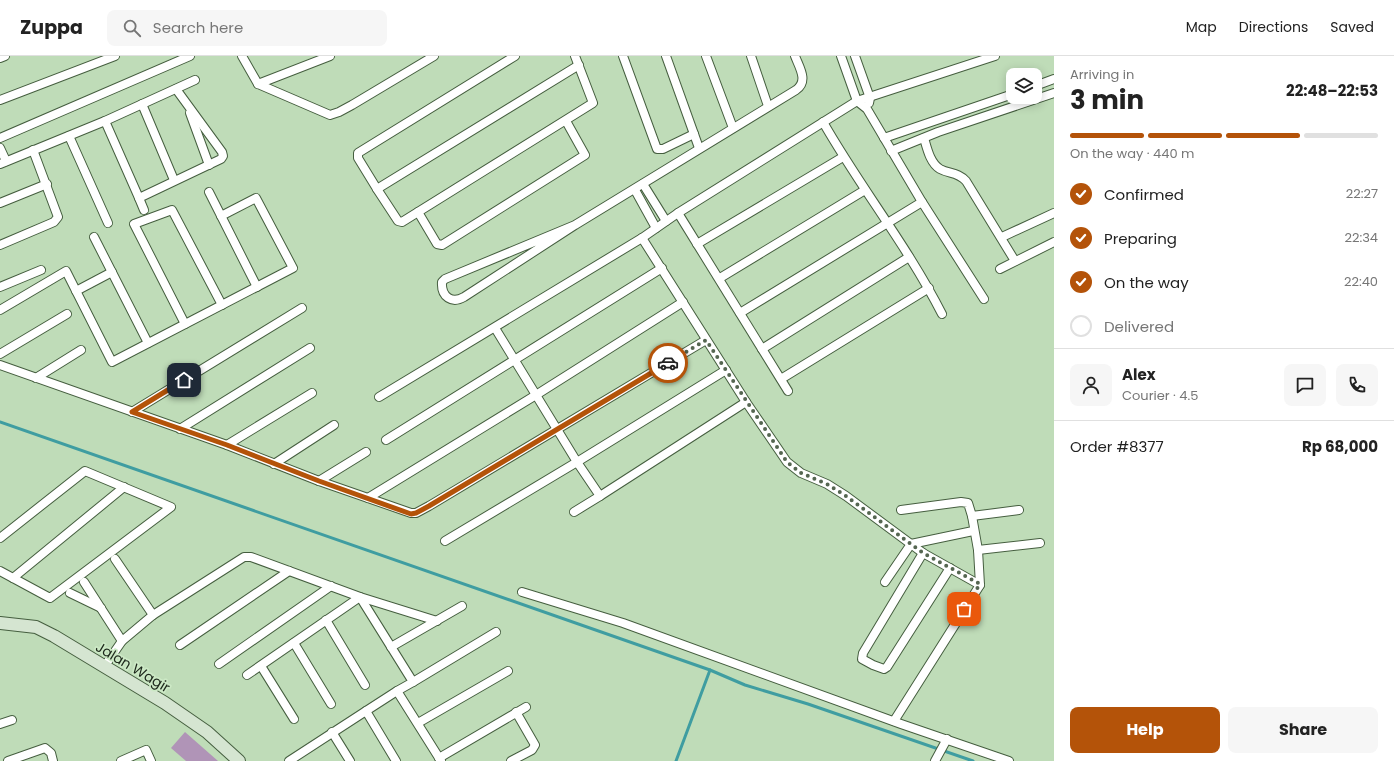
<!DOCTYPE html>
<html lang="en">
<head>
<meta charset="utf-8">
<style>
	:root { --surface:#fff; --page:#f6f6f6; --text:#222; --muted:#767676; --line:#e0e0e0; --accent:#b45309 }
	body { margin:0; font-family:Poppins,sans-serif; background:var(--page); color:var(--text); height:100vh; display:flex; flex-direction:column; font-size:15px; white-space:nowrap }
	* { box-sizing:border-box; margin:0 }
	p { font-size:13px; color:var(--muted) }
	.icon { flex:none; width:22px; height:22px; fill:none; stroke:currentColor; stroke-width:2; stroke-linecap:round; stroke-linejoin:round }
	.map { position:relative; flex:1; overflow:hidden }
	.side { display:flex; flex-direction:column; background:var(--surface); width:340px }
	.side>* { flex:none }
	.buttons { position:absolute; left:1006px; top:12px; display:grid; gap:8px }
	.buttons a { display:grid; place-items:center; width:36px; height:36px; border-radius:8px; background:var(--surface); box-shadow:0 2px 10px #0003; font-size:20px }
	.pin { position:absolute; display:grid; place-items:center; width:34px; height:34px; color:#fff; margin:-17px; border-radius:8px; box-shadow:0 2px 6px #0006 }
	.courier { position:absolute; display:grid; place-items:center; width:40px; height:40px; margin:-20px; border:3px solid #b45309; border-radius:50%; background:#fff; color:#222; box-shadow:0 1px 5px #0007 }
	.head em { font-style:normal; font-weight:700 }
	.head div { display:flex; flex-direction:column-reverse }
	.head { display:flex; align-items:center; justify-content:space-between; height:68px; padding:0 16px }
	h1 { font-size:26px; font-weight:700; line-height:30px }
	.bar { display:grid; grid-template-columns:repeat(4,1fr); gap:6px 4px; align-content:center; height:48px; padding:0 16px }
	.bar i { height:5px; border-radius:3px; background:var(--line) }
	.bar .on { background:var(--accent) }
	.bar p { grid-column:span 4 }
	.line { display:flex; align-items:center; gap:10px; padding:0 16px; border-top:1px solid var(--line) }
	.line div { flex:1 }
	.round { display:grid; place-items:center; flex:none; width:42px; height:42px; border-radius:8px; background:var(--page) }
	ol { padding:0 16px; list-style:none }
	li { display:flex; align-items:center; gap:12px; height:44px }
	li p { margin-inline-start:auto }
	li .icon { padding:4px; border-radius:50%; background:var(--accent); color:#fff; stroke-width:4 }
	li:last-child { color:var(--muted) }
	li i { width:22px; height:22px; border:2px solid var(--line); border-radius:50% }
	.action { display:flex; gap:8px; margin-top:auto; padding:8px 16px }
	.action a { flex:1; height:46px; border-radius:8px; background:var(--accent); color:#fff; font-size:16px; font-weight:700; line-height:46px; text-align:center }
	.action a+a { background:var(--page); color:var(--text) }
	header { display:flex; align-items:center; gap:24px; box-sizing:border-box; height:56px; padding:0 20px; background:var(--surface); border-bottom:1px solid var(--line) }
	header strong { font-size:19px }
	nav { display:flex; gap:22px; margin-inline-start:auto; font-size:14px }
	.search { width:280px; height:36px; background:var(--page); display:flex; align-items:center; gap:10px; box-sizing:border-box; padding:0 14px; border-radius:8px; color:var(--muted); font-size:15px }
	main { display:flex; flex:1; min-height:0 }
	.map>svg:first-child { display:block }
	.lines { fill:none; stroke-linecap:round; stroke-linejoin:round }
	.stream { stroke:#3f9da1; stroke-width:3 }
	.building { fill:#b094b7 }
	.street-casing { stroke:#455e3f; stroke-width:10 }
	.secondary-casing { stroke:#455e3f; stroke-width:14 }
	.street { stroke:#fff; stroke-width:8 }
	.secondary { stroke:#d5e5d1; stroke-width:12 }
	.done { stroke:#556651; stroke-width:4; stroke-dasharray:0 7.2 }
	.route { stroke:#b45309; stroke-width:5 }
	.labels { text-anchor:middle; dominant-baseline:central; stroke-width:3.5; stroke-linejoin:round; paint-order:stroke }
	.street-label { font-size:14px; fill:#1c271a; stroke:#cce9c5 }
</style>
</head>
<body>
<header>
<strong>Zuppa</strong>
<div class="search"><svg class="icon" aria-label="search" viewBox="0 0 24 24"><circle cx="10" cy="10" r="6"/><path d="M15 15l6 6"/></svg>Search here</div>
<nav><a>Map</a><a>Directions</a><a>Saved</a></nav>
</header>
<main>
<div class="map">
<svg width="1054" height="705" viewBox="0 0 1054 705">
	<rect width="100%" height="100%" fill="#bfdcb8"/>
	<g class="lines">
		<g class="stream">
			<path d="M 0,366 L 710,614 L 745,629 L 808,648 L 973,705"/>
			<path d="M 676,705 L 710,614"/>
		</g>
	</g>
	<path class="building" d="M 185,676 L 218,705 L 186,705 L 171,692 Z"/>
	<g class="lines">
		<defs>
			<g id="street">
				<path d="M 242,0 L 258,28 L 330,59 L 339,56 L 352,49 L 434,0"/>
				<path d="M 515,0 L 358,97 L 358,102 L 377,133 L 579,9"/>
				<path d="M 623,0 L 657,93 L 663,93 L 694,78"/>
				<path d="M 666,0 L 699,92"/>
				<path d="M 706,0 L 733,72"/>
				<path d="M 751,0 L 768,50"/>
				<path d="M 841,0 L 857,45 L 867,53 L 922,146 L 984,243"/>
				<path d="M 855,0 L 870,42 L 869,47"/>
				<path d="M 0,2 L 5,0"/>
				<path d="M 258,28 L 330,0"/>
				<path d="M 1035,30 L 1054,23"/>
				<path d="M 0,44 L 115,0"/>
				<path d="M 142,48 L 174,124"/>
				<path d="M 190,57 L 209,109"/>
				<path d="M 105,65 L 139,142 L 221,103 L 223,100 L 222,96 L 176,33"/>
				<path d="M 823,66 C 860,131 908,191 942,258"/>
				<path d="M 69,80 L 108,167"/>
				<path d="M 0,82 L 190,0"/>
				<path d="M 884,82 L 1013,38"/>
				<path d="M 924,82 C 927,92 930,107 940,113 C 949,118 958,116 966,125 L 1015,205"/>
				<path d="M 0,92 L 6,105"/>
				<path d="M 891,95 L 938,76 L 1054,37"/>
				<path d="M 0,108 L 105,65 L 195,24"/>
				<path d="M 643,128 L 666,165"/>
				<path d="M 377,133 L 398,165 L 402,166 L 593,47 L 575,0"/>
				<path d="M 635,134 L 656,172"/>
				<path d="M 209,136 L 257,231"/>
				<path d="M 139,142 L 144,154"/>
				<path d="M 0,147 L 47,128"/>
				<path d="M 418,156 L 437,188 L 442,189 L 585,99 L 566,65"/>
				<path d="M 678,157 L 788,335"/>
				<path d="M 575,169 L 445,223 L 442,226 C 441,241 452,248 464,241 L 575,169 L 796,34 C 809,25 799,11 795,0"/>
				<path d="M 94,181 L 148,287"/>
				<path d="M 1002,181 L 1054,157"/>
				<path d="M 642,182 L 746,346 L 787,406 L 801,417 L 827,428 L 846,440 L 923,497 L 980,529"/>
				<path d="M 697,188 L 843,101"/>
				<path d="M 0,189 L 47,169 L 54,166 L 58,161 L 33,94"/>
				<path d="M 1000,213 L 1054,186"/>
				<path d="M 720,222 L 865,134"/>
				<path d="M 0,231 L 41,214"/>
				<path d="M 76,235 L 112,216"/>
				<path d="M 0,254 L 66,215 L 112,306 L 293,212 L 256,142 L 221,160"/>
				<path d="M 740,257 L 922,146"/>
				<path d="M 185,268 L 134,168 L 172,154 L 222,249"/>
				<path d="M 495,272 L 577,406 L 600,440 L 746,346"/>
				<path d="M 762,293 L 909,201"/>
				<path d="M 0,298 L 67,258"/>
				<path d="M 0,309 L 227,389 L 319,425 L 411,457 L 416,457 L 429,450 L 706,284"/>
				<path d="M 36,322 L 81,294"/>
				<path d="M 781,323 L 929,232"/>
				<path d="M 379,341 L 642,182 L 678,157 L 857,45 L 995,0"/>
				<path d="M 132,356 L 302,252"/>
				<path d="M 180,373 L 310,292"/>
				<path d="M 386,384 L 662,212"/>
				<path d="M 227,389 L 312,337"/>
				<path d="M 274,408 L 334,369"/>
				<path d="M 319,425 L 366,396"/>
				<path d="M 368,442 L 536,339 L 683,246"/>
				<path d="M 574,456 L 600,440"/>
				<path d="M 972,460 L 1019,454"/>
				<path d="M 0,482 L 85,415 L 171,451 L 50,542 L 0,515"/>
				<path d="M 445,485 L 577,406 L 726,314"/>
				<path d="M 978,494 L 1040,487"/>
				<path d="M 923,497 L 863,597 L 862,603 L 873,609 L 884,613 L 887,611 L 950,512"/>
				<path d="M 115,503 L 153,559"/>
				<path d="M 13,522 L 124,431"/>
				<path d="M 84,526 L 122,585"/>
				<path d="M 885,526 L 911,488 L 973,475"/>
				<path d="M 522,536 L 623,567 L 901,668 L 1009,705"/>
				<path d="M 70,537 L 101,552"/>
				<path d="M 326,564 L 365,629"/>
				<path d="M 294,587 L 331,648"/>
				<path d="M 180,589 L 289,515"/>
				<path d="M 391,591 L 462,550"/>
				<path d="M 219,608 L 331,530"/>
				<path d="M 261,610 L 294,663"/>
				<path d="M 104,611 L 122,585 L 153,559 L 244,501 L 251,501 L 360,541 L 413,626 L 397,635 L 441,705"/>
				<path d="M 247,619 L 360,541 L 437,565"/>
				<path d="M 413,626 L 496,576"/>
				<path d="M 366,655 L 397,635"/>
				<path d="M 894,665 L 980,529 L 978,494 L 972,460 L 968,447 L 961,446 L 901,454"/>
				<path d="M 418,667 L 508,615"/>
				<path d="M 0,668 L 12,664"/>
				<path d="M 332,676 L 350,705"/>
				<path d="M 439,702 L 526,651"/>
				<path d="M 8,705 L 45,692 L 51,697 L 53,705"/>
				<path d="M 121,705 L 146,694 L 151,705"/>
				<path d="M 289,705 L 366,655 L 396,705"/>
				<path d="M 511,705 L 532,694 L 535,689 L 516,656"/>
				<path d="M 935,705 L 947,683"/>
			</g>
			<path id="secondary" d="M 0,567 L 36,571 L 54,580 L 165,647 L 207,676 L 239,705"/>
		</defs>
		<use href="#street" class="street-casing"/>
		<use href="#secondary" class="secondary-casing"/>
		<use href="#street" class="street"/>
		<use href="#secondary" class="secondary"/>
	</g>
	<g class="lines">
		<path class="done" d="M 668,307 L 706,284 L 787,406 L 801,417 L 827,428 L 846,440 L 923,497 L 980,528 L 964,553"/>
		<path class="route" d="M 184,324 L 132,356 L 227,389 L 319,425 L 411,458 L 416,457 L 429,450 L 668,307"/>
	</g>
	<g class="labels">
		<g class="street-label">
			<text transform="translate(133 611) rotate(31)">Jalan Wagir</text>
		</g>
	</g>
</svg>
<div class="buttons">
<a><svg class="icon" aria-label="layers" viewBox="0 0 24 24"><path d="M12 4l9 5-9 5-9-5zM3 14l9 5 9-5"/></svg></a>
</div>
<div class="pin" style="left:964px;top:553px;background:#ea580c"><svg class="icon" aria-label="bag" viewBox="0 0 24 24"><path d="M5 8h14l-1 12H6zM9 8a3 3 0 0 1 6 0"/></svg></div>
<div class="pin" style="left:184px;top:324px;background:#1f2937"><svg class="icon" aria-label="home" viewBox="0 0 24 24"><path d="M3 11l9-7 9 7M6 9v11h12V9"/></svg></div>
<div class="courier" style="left:668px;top:307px"><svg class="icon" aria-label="car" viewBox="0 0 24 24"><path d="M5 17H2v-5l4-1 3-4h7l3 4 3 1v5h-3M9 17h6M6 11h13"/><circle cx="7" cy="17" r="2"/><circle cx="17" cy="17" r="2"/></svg></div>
</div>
<section class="side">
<div class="head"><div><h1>3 min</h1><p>Arriving in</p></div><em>22:48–22:53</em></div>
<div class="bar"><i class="on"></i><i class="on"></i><i class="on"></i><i></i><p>On the way · 440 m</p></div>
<ol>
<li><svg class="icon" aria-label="check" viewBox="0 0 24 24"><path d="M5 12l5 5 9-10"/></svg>Confirmed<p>22:27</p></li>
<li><svg class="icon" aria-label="check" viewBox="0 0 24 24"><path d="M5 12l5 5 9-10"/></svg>Preparing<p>22:34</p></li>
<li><svg class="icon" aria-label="check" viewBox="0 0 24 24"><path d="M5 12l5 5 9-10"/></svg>On the way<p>22:40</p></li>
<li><i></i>Delivered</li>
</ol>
<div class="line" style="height:72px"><a class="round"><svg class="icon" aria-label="person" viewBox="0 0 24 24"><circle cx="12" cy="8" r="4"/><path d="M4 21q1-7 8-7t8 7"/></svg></a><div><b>Alex</b><p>Courier · 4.5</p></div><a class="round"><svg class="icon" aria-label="chat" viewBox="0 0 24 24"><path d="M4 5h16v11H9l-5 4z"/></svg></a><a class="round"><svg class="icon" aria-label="phone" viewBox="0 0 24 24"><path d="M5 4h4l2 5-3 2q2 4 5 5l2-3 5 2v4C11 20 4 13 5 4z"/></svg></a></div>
<div class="line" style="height:52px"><div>Order #8377</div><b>Rp 68,000</b></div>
<div class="action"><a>Help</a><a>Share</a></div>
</section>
</main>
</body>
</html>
